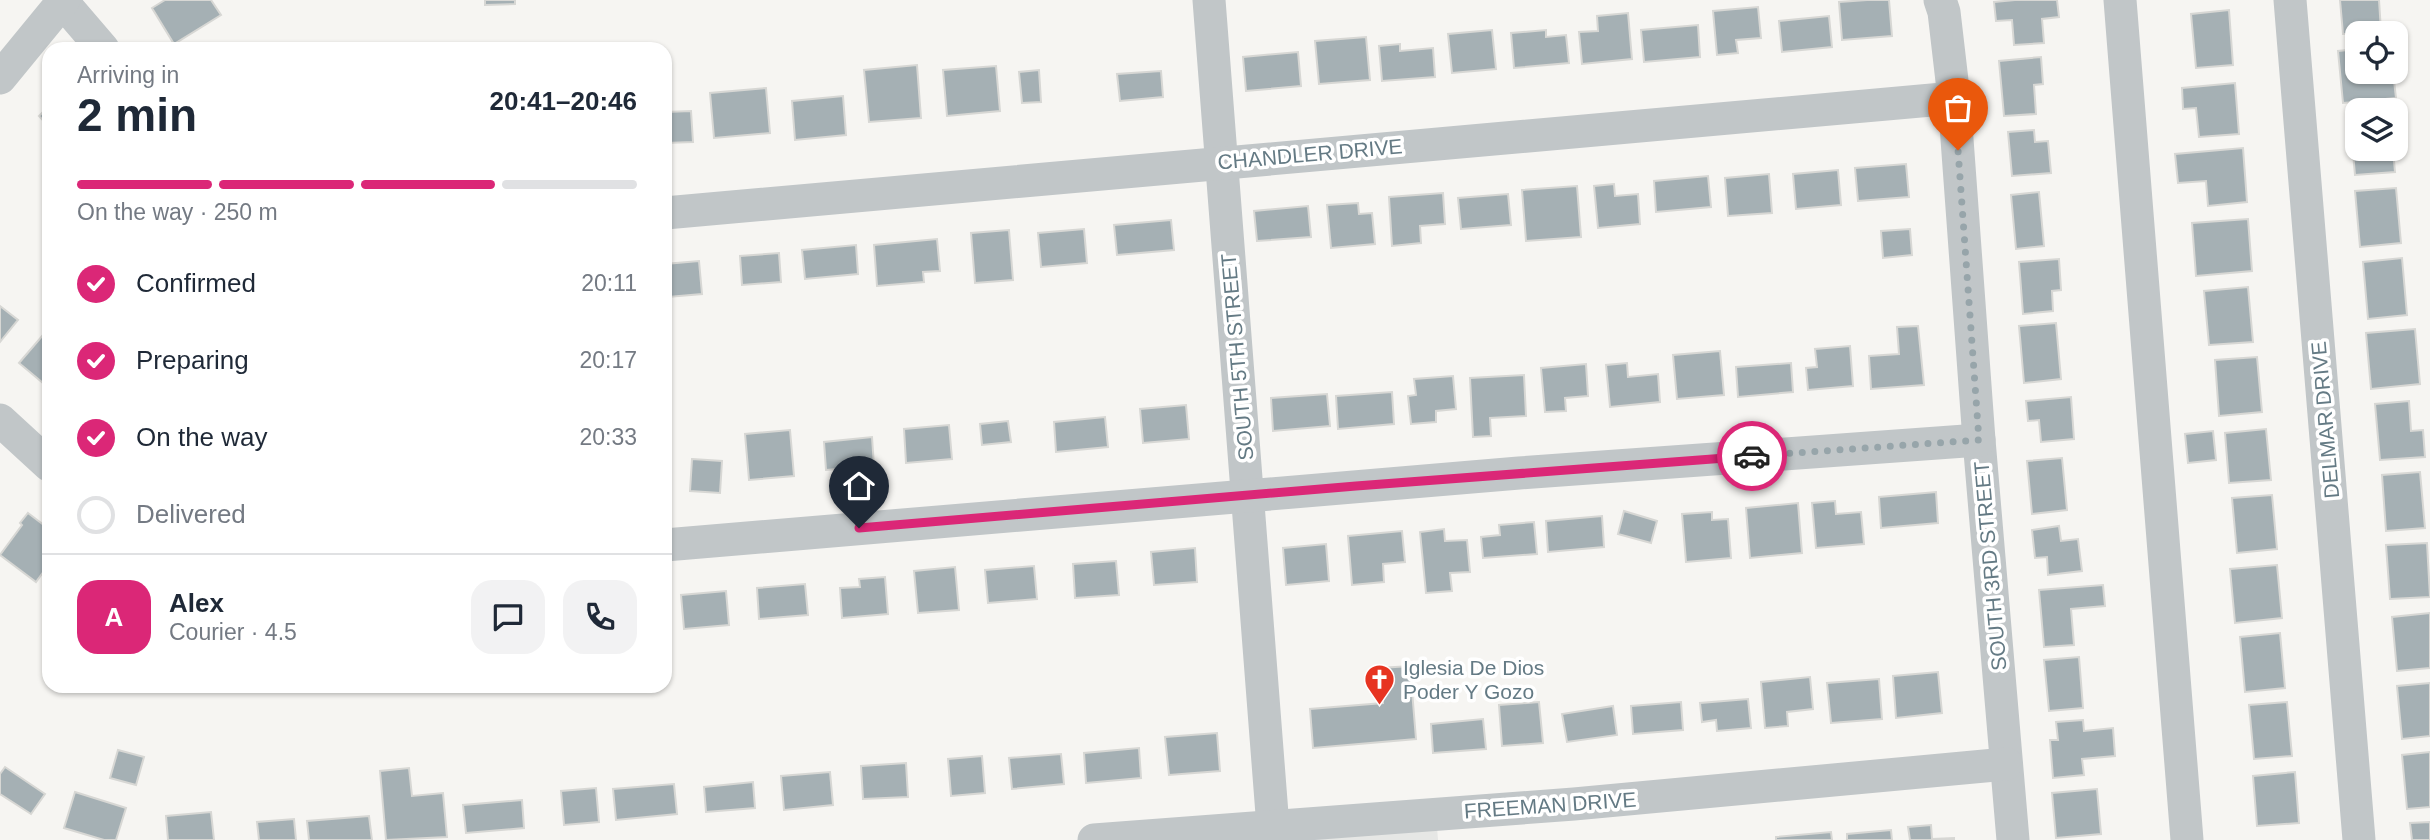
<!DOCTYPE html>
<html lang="en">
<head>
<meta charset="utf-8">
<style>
	:root { --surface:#fff; --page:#f2f2f3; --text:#1f2937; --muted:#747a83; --line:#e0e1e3; --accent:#db2777 }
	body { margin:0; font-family:Helvetica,sans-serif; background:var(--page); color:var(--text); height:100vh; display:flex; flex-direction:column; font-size:26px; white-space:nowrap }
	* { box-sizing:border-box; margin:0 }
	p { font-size:23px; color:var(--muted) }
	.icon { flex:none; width:38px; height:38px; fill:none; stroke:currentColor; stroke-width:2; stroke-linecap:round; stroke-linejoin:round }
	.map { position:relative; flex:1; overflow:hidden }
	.drawer { position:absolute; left:42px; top:42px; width:630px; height:651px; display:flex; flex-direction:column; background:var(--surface); border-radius:21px; box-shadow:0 2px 5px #0004 }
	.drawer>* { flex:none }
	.buttons { position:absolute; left:2345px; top:21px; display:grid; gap:14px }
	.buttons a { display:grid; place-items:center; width:63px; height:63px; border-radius:14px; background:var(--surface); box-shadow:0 2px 5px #0004; font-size:35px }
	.pin { position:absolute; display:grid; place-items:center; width:60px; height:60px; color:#fff; margin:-72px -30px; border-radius:50% 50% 50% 0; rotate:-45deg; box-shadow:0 0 7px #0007 }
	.pin .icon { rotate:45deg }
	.courier { position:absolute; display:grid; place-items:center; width:70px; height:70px; margin:-35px; border:5px solid #db2777; border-radius:50%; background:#fff; color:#222; box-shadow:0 2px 9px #0007 }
	.head em { font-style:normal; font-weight:800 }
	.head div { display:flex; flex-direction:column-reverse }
	.head { display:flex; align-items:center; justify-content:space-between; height:119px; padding:0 35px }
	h1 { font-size:46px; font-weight:800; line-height:52px }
	.bar { display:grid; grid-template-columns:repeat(4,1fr); gap:10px 7px; align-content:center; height:84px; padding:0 35px }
	.bar i { height:9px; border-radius:5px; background:var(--line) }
	.bar .current { background:var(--accent) }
	.bar p { grid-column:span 4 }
	.line { display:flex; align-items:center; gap:18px; padding:0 35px; border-top:2px solid var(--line) }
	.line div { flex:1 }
	.round { display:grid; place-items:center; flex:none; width:74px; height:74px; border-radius:21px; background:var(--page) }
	ol { padding:0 35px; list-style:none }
	li { display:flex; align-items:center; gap:21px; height:77px }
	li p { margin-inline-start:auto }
	li .icon { padding:7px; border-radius:50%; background:var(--accent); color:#fff; stroke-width:4 }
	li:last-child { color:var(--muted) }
	li i { width:38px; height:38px; border:4px solid var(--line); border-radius:50% }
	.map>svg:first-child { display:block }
	.built { fill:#e6e7e5 }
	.building { fill:#a5b0b4; stroke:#d7d7d4; stroke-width:2 }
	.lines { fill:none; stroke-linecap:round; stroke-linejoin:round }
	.minor { stroke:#c1c6c8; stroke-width:33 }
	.done { stroke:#97a5aa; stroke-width:7; stroke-dasharray:0 12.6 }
	.route { stroke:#db2777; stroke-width:9 }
	.labels { text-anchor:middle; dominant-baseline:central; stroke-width:7; stroke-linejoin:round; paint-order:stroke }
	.street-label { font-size:21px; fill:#647a84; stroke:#fff }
	.poi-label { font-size:21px; fill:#647a84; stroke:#fff; text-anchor:start }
</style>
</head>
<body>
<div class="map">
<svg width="2430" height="840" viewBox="0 0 2430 840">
	<rect width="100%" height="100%" fill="#f6f5f2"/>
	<path class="built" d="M 1437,827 L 1438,840 L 1287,840 Z"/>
	<g class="building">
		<path d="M 165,0 L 211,0 L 221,15 L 174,44 L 152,8 Z"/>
		<path d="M 485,0 L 515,0 L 515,4 L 485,5 Z"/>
		<path d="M 1867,0 L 1889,0 L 1892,36 L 1842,40 L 1839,2 Z"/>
		<path d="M 2015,0 L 2057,0 L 2059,17 L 2042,19 L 2044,43 L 2014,45 L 2012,20 L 1996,21 L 1994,2 Z"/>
		<path d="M 2340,0 L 2379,0 L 2381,31 L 2343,34 Z"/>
		<path d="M 1758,7 L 1761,38 L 1736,40 L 1738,53 L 1717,55 L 1713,11 Z"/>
		<path d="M 2229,10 L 2233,65 L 2196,68 L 2191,14 Z"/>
		<path d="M 1628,13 L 1632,59 L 1582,64 L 1579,32 L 1598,31 L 1597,16 Z"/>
		<path d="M 1829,16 L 1832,47 L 1782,52 L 1779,21 Z"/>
		<path d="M 1698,25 L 1700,57 L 1644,62 L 1641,30 Z"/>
		<path d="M 1492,30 L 1496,69 L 1452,73 L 1448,34 Z"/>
		<path d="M 1546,30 L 1546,37 L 1566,35 L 1569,63 L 1514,68 L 1511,33 Z"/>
		<path d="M 1366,37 L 1370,80 L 1319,84 L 1315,41 Z"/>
		<path d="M 1400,44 L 1400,51 L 1433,48 L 1435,77 L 1382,81 L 1379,46 Z"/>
		<path d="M 2357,49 L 2357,72 L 2393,72 L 2396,98 L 2343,103 L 2338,51 Z"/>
		<path d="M 1298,52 L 1301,86 L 1246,91 L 1243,57 Z"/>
		<path d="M 2041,57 L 2043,84 L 2034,85 L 2036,114 L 2004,116 L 1999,61 Z"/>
		<path d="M 917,65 L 921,118 L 869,122 L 864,70 Z"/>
		<path d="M 996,66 L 1000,111 L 947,116 L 943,70 Z"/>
		<path d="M 1039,70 L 1041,102 L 1022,103 L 1019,72 Z"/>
		<path d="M 1161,71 L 1163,97 L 1120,101 L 1117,74 Z"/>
		<path d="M 2235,83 L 2239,134 L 2199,137 L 2196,108 L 2183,109 L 2182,88 Z"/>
		<path d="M 766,88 L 770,133 L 714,138 L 710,93 Z"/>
		<path d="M 843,96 L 846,135 L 795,140 L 792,101 Z"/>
		<path d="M 49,106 L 49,127 L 39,116 Z"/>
		<path d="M 691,111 L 693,142 L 665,143 L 665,112 Z"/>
		<path d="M 2350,119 L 2357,119 L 2357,149 L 2393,149 L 2395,172 L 2355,175 Z"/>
		<path d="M 2034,130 L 2035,142 L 2048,141 L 2051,173 L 2012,176 L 2008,132 Z"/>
		<path d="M 2243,148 L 2247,202 L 2208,206 L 2206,181 L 2178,183 L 2175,154 Z"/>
		<path d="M 1906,164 L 1909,197 L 1858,201 L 1855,168 Z"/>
		<path d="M 1838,170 L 1841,205 L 1796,209 L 1793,174 Z"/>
		<path d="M 1769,174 L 1772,213 L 1728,216 L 1725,178 Z"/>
		<path d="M 1708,176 L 1711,207 L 1656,212 L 1654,181 Z"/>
		<path d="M 1614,184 L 1615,196 L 1638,194 L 1640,224 L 1598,228 L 1594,186 Z"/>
		<path d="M 1577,186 L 1581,237 L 1526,241 L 1522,190 Z"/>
		<path d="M 2396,188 L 2401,243 L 2360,247 L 2355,191 Z"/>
		<path d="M 2039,192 L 2044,246 L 2016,249 L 2011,195 Z"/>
		<path d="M 1443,193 L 1445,224 L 1420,226 L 1421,243 L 1392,246 L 1389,197 Z"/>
		<path d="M 1508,194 L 1511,225 L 1461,229 L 1458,198 Z"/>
		<path d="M 1358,203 L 1359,214 L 1372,213 L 1375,244 L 1331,248 L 1327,205 Z"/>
		<path d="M 1308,206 L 1311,237 L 1257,241 L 1254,211 Z"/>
		<path d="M 2248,219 L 2252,271 L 2196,276 L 2192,223 Z"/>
		<path d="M 1171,220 L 1174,250 L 1117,255 L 1114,225 Z"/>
		<path d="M 1084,229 L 1087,263 L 1041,267 L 1038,233 Z"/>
		<path d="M 1910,229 L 1912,255 L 1883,258 L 1881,231 Z"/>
		<path d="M 1009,230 L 1013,280 L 975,283 L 971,233 Z"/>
		<path d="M 937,239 L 940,271 L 923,272 L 924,282 L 877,286 L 874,245 Z"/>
		<path d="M 856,245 L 858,274 L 805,279 L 802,250 Z"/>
		<path d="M 779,253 L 781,282 L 742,285 L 740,256 Z"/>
		<path d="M 2402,258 L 2407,315 L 2368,319 L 2363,262 Z"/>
		<path d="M 2059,259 L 2061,290 L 2052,291 L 2053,311 L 2023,314 L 2019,262 Z"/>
		<path d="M 699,261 L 702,294 L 668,297 L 665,264 Z"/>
		<path d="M 2248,287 L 2253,342 L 2209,345 L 2204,291 Z"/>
		<path d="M 0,306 L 18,320 L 0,342 Z"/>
		<path d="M 2056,323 L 2061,379 L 2024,383 L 2019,326 Z"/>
		<path d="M 1918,326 L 1924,385 L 1871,389 L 1869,356 L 1899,354 L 1897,327 Z"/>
		<path d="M 49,328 L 49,388 L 19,363 Z"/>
		<path d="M 2415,329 L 2420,384 L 2371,389 L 2366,333 Z"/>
		<path d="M 1850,346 L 1853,386 L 1808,390 L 1806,368 L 1817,367 L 1815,349 Z"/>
		<path d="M 1720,351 L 1724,395 L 1677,399 L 1673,355 Z"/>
		<path d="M 2257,357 L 2262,412 L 2219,416 L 2215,360 Z"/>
		<path d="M 1627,363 L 1628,377 L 1658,374 L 1660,402 L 1610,407 L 1606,365 Z"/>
		<path d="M 1791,363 L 1793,392 L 1738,397 L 1736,367 Z"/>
		<path d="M 1586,364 L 1588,396 L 1565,398 L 1566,411 L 1545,412 L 1541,368 Z"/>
		<path d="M 1524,375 L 1526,416 L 1490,418 L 1491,436 L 1473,437 L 1470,378 Z"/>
		<path d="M 1453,376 L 1456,409 L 1436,411 L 1436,422 L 1411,424 L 1408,396 L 1416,395 L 1414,379 Z"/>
		<path d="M 1392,392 L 1394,424 L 1338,429 L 1336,396 Z"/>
		<path d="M 1327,394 L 1330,426 L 1273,431 L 1271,398 Z"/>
		<path d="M 2071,397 L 2074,439 L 2041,442 L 2039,420 L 2028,421 L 2026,401 Z"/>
		<path d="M 2409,401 L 2411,431 L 2423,430 L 2425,457 L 2380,460 L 2375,404 Z"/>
		<path d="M 1186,405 L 1189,439 L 1143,443 L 1140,409 Z"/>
		<path d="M 1105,417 L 1108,447 L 1056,452 L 1054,422 Z"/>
		<path d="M 1008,421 L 1011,442 L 982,445 L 980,424 Z"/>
		<path d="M 949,425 L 952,459 L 906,463 L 904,429 Z"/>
		<path d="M 2266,429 L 2271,480 L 2229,483 L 2225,433 Z"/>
		<path d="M 790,430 L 794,476 L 749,480 L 745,434 Z"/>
		<path d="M 2213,431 L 2216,460 L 2188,463 L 2185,434 Z"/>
		<path d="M 872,437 L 874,466 L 826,470 L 824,442 Z"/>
		<path d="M 2062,458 L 2067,510 L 2032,514 L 2027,461 Z"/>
		<path d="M 692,459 L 722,461 L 720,493 L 690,491 Z"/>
		<path d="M 2420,472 L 2425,528 L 2386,531 L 2382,475 Z"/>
		<path d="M 1936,492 L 1938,523 L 1881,528 L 1879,497 Z"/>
		<path d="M 2272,495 L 2277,549 L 2237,553 L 2232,498 Z"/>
		<path d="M 1835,501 L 1836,514 L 1861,512 L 1864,544 L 1816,548 L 1812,503 Z"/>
		<path d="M 1798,503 L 1802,553 L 1750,558 L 1746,508 Z"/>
		<path d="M 1624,511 L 1657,521 L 1651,543 L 1618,534 Z"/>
		<path d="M 1712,512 L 1712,520 L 1728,519 L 1731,558 L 1686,562 L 1682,514 Z"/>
		<path d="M 28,513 L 49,529 L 49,564 L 36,582 L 0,555 L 22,525 L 20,523 Z"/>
		<path d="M 1602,516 L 1604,547 L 1548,552 L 1546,521 Z"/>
		<path d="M 1534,522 L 1537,554 L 1483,558 L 1481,537 L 1500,535 L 1499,525 Z"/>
		<path d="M 2059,526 L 2061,541 L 2078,539 L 2082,571 L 2048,575 L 2047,557 L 2035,558 L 2032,530 Z"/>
		<path d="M 1444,529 L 1445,541 L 1467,540 L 1470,572 L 1450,573 L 1452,591 L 1426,593 L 1420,532 Z"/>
		<path d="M 1402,531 L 1405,562 L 1383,564 L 1384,582 L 1352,585 L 1348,536 Z"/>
		<path d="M 2427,543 L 2430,597 L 2390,599 L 2386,545 Z"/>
		<path d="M 1326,544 L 1329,581 L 1286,585 L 1283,548 Z"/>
		<path d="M 1195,548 L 1197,582 L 1154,585 L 1151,552 Z"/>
		<path d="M 1116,561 L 1119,595 L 1075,598 L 1073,564 Z"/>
		<path d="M 2277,565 L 2282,618 L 2235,623 L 2230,569 Z"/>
		<path d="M 1034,566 L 1037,599 L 988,603 L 985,570 Z"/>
		<path d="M 955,567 L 959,610 L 918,613 L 914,571 Z"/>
		<path d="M 885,577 L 888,614 L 842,618 L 840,588 L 860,587 L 859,579 Z"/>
		<path d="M 805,584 L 808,615 L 759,619 L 757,588 Z"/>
		<path d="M 2103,585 L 2105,606 L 2071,609 L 2074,645 L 2044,647 L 2039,590 Z"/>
		<path d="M 726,591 L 729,625 L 684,629 L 681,595 Z"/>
		<path d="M 2430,613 L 2430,668 L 2397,671 L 2392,617 Z"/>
		<path d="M 2280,633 L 2285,688 L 2245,692 L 2240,637 Z"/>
		<path d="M 2079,657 L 2083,708 L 2049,711 L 2044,660 Z"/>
		<path d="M 1410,666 L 1416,739 L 1313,748 L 1310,709 L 1383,703 L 1380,668 Z"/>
		<path d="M 1938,672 L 1942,713 L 1896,718 L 1893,676 Z"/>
		<path d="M 1810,677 L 1813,709 L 1787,712 L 1788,726 L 1765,728 L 1761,682 Z"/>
		<path d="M 1879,679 L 1882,719 L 1831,723 L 1827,683 Z"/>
		<path d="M 2430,683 L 2430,736 L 2402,739 L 2397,686 Z"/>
		<path d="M 1748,699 L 1751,728 L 1717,731 L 1716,720 L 1702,722 L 1700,703 Z"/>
		<path d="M 1539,702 L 1543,743 L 1502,746 L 1499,705 Z"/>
		<path d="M 1681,702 L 1683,730 L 1633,734 L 1631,706 Z"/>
		<path d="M 2287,702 L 2292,756 L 2254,759 L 2249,705 Z"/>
		<path d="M 1613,706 L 1617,735 L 1567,742 L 1562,714 Z"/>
		<path d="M 1483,719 L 1486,749 L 1433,753 L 1431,724 Z"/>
		<path d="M 2083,720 L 2084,731 L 2113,728 L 2115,756 L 2082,759 L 2084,775 L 2053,778 L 2050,740 L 2058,740 L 2056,722 Z"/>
		<path d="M 1217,733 L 1220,771 L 1169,775 L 1165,737 Z"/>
		<path d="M 1139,748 L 1141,778 L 1086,783 L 1084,753 Z"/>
		<path d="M 118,750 L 144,757 L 136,785 L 110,778 Z"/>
		<path d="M 2430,752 L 2430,807 L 2407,809 L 2402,755 Z"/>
		<path d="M 1061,754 L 1064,784 L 1012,789 L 1009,758 Z"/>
		<path d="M 982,756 L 985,793 L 951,796 L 948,759 Z"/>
		<path d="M 906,763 L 908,797 L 863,799 L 861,766 Z"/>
		<path d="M 5,767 L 45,794 L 31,814 L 0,794 L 0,774 Z"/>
		<path d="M 409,768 L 412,796 L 443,793 L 447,837 L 386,840 L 380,771 Z"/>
		<path d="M 830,772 L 833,805 L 784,810 L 781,776 Z"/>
		<path d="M 2295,772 L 2299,823 L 2257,826 L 2253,776 Z"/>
		<path d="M 753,782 L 755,808 L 706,812 L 704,787 Z"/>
		<path d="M 674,784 L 677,814 L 616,820 L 613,789 Z"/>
		<path d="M 596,788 L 599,822 L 564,825 L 561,791 Z"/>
		<path d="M 2097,789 L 2101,834 L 2056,838 L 2052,793 Z"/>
		<path d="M 75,792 L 126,808 L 116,840 L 104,840 L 64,828 Z"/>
		<path d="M 522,800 L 524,828 L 466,833 L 463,805 Z"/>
		<path d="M 211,812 L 214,840 L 168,840 L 166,816 Z"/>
		<path d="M 369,816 L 372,840 L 309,840 L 307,821 Z"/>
		<path d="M 294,819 L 296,840 L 259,840 L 257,822 Z"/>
		<path d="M 2430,822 L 2430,840 L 2412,840 L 2410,823 Z"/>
		<path d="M 1931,825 L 1932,839 L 1954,838 L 1954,840 L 1910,840 L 1908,827 Z"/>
		<path d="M 1891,830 L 1892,840 L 1847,840 L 1847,834 Z"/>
		<path d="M 1831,832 L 1832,840 L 1776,840 L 1776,837 Z"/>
	</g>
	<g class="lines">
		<g class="minor">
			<path d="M 61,0 L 103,49"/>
			<path d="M 1209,0 L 1274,840"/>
			<path d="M 1940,0 L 1944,12 L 1954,98 L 1979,440 L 2013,840"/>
			<path d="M 2120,0 L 2187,840"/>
			<path d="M 2290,0 L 2359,840"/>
			<path d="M 0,78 L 64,0"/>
			<path d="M 665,213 L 1954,98"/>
			<path d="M 0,420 L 49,465"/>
			<path d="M 665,545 L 1519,473 L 1979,440"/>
			<path d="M 1094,840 L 1574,804 L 2006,764"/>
		</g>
	</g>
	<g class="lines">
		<path class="done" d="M 1752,456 L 1979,440 L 1958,150"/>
		<path class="route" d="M 859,528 L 1356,486 L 1752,456"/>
	</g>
	<defs>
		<symbol id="church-pin" viewBox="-11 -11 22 30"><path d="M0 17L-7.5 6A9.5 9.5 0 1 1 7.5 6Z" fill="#e73421" stroke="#fff"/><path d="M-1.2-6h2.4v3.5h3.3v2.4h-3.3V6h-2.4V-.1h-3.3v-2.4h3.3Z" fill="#fff"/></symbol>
	</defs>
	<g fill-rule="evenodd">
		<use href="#church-pin" x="1362" y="662" width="35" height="47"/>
	</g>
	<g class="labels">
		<g class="street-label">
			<text transform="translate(1310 154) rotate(-5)">CHANDLER DRIVE</text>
			<text transform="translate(1237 357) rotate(-95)">SOUTH 5TH STREET</text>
			<text transform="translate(2325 420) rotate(-95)">DELMAR DRIVE</text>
			<text transform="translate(1990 566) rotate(-95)">SOUTH 3RD STREET</text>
			<text transform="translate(1550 805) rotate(-4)">FREEMAN DRIVE</text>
		</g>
		<g class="poi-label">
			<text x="1403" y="667">Iglesia De Dios<tspan x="1403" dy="24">Poder Y Gozo</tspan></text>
		</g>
	</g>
</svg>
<div class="buttons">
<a><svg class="icon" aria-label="locate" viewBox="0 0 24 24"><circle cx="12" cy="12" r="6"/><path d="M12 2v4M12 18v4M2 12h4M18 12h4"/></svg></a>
<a><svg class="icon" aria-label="layers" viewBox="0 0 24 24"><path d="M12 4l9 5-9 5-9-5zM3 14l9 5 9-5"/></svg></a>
</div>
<div class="pin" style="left:1958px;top:150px;background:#ea580c"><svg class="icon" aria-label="bag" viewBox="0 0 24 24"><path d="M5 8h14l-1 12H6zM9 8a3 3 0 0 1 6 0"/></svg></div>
<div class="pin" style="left:859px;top:528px;background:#1f2937"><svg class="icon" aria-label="home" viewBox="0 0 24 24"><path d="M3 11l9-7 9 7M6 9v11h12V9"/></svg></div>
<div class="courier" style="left:1752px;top:456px"><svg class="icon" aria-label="car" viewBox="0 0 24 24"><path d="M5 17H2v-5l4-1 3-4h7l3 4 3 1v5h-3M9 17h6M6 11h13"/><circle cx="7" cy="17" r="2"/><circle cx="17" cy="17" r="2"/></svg></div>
<section class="drawer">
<div class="head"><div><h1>2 min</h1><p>Arriving in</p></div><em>20:41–20:46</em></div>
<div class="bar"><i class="current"></i><i class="current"></i><i class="current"></i><i></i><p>On the way · 250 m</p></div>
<ol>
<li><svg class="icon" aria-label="check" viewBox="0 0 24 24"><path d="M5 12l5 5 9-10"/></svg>Confirmed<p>20:11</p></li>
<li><svg class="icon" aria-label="check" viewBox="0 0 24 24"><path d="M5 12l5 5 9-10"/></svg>Preparing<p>20:17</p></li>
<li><svg class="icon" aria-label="check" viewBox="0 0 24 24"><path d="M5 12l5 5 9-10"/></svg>On the way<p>20:33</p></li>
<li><i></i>Delivered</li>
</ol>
<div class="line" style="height:126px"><b class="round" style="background:var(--accent);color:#fff">A</b><div><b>Alex</b><p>Courier · 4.5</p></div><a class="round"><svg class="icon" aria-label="chat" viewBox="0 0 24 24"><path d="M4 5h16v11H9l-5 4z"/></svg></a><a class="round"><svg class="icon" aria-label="phone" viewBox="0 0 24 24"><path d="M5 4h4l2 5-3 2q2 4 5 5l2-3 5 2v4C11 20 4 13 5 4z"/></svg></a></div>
</section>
</div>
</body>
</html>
